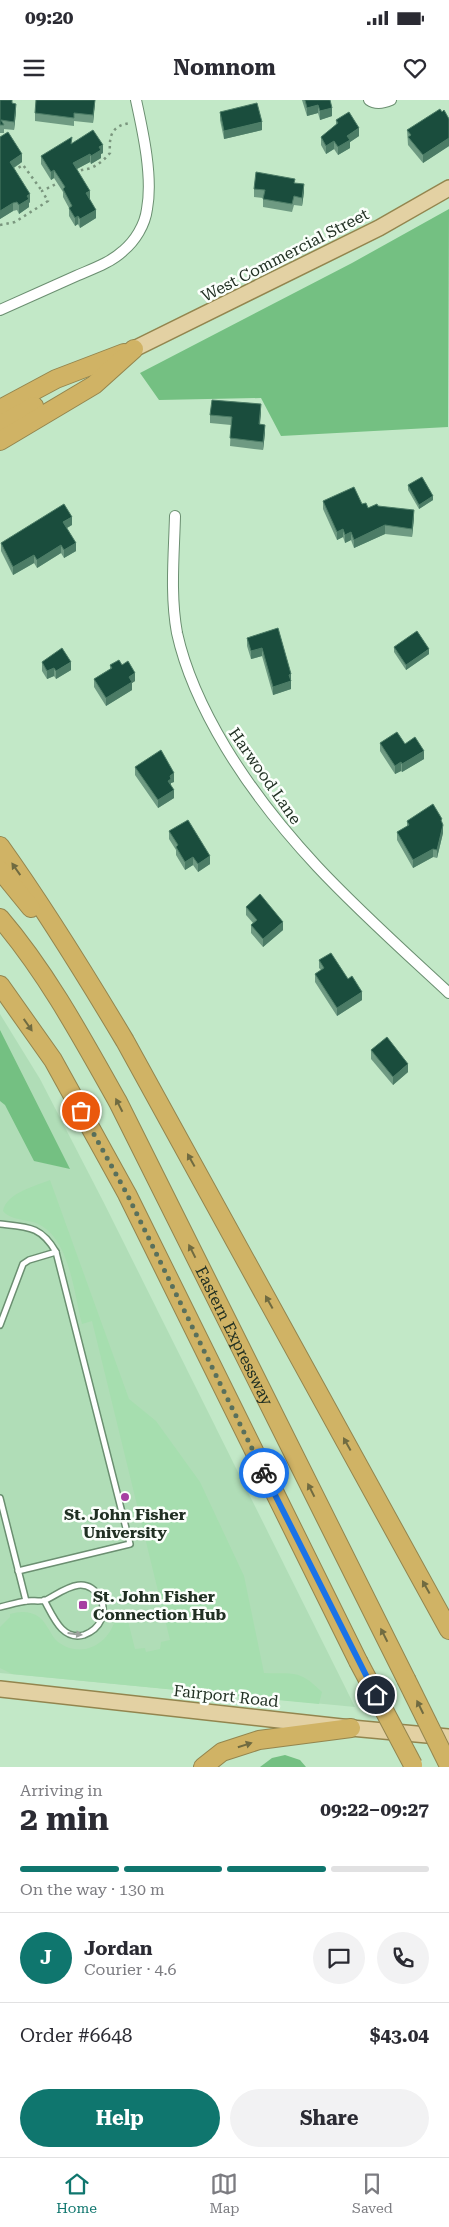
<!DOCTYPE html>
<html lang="en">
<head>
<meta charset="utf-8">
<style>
	:root { --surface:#fff; --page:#f2f2f3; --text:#2b2b33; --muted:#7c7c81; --line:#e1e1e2; --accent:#0f766e }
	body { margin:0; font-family:"Roboto Serif",serif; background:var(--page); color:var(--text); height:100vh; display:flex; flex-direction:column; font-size:19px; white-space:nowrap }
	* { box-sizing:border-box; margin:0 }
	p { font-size:16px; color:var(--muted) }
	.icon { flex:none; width:28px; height:28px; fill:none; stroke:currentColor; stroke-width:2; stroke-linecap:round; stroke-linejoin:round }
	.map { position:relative; height:1667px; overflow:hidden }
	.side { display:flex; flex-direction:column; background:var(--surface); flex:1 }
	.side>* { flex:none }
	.pin { position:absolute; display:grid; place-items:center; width:42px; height:42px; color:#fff; margin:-21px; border:2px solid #fff; border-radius:50%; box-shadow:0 1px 5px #0007 }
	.courier { position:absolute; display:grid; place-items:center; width:50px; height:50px; margin:-25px; border:4px solid #1a73e8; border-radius:50%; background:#fff; color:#222; box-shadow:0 1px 6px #0007 }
	.overview em { font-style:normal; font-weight:700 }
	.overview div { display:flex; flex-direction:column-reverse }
	.overview { display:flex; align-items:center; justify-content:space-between; height:85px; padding:0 20px }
	h1 { font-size:32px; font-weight:700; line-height:38px }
	.bar { display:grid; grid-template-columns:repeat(4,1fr); gap:8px 5px; align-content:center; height:60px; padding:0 20px }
	.bar i { height:6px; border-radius:4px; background:var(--line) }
	.bar .on { background:var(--accent) }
	.bar p { grid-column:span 4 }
	.line { display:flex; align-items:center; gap:12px; padding:0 20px; border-top:1px solid var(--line) }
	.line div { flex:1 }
	.round { display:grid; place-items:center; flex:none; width:52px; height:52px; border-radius:26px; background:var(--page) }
	.primary-button { display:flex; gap:10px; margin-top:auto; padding:10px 20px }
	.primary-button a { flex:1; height:58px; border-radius:30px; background:var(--accent); color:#fff; font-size:20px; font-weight:700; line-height:58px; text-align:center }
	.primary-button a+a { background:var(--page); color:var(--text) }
	.status { display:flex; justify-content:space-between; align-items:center; height:35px; padding:0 25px; background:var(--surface); direction:ltr }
	.status svg { height:14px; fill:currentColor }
	header { display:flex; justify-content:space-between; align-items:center; height:65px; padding:0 20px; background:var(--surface); font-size:22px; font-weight:700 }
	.tabs { display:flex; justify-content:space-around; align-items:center; height:70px; border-top:1px solid var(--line); background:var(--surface); font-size:14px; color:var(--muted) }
	.tabs a { display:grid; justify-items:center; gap:2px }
	.tabs .on { color:var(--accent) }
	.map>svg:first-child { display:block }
	.built { fill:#b0ddb7 }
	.green { fill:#a6deaf }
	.forest { fill:#74c082 }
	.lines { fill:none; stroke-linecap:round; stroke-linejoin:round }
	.service-casing { stroke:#6b8f71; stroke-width:8 }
	.minor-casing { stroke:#6b8f71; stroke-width:12 }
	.primary-casing { stroke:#93854e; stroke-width:18 }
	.motorway-casing { stroke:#93854e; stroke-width:20 }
	.path { stroke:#7a967e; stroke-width:2.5; stroke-dasharray:2.5 4; stroke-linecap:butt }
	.service { stroke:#fff; stroke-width:5 }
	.minor { stroke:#fff; stroke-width:10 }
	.primary { stroke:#e3d1a3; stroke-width:15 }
	.motorway { stroke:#d0b365; stroke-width:18 }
	.motorway-bridge-casing { stroke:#93854e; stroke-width:20; stroke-linecap:butt }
	.motorway-bridge { stroke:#d0b365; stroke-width:18 }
	.wall { fill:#6e9a82 }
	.shaded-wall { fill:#4c7c66 }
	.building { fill:#1a4d3d; stroke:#4c7c66 }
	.oneway { fill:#706b41 }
	.oneway2 { fill:#9ba29c }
	.done { stroke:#59705c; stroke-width:5; stroke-dasharray:0 9 }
	.route { stroke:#1a73e8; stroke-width:6 }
	.poi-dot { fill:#a63fa2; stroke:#fbfffb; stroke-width:2 }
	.labels { text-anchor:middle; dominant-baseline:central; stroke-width:5; stroke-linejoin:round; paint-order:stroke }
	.street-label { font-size:16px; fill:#213023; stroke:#fbfffb }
	.poi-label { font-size:16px; font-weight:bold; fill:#213023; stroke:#fbfffb }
</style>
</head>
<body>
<div class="status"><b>09:20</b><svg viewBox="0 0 49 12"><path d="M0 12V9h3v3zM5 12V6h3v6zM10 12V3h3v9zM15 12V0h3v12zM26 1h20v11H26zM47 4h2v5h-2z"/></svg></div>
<header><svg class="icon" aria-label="menu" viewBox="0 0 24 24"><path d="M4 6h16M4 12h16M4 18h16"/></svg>Nomnom<svg class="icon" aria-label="heart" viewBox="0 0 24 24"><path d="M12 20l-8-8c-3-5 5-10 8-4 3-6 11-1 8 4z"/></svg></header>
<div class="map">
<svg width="449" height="1667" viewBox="0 0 449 1667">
	<rect width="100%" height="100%" fill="#c2e8c7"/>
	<path class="built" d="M 0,914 L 40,979 L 104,1103 L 355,1607 L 0,1573 Z"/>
	<path class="green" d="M 50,1080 L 129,1299 L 156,1321 L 200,1382 L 244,1476 L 264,1573 C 294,1574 299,1569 322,1592 L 319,1604 L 12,1574 L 0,1568 L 0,1527 L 10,1517 L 10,1514 C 20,1511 31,1511 39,1517 C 48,1524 50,1535 58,1542 C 81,1559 108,1545 115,1520 L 127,1517 L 135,1549 L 145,1548 L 146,1552 L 160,1549 L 161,1542 L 170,1540 L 92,1221 L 82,1224 C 74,1194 70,1143 42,1126 C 30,1118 12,1122 3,1111 C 6,1093 36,1086 50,1080 Z"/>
	<g class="forest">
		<path d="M 449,109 L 448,327 L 281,336 L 261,298 L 159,300 L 140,273 L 352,163 Z"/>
		<path d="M 0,930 L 70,1069 L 34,1061 L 5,1005 L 0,1001 Z"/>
		<path d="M 285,1655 L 300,1660 L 306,1667 L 260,1667 L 272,1658 Z"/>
	</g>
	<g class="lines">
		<defs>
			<g id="service">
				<path d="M 0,1124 C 28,1127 41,1126 56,1152 L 130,1444 L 18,1471"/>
				<path d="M 0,1225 L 23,1164 L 29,1160 L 56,1152"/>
				<path d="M 0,1398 L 26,1501"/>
				<path d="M 0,1507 C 9,1505 18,1502 27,1501 C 32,1500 40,1502 46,1500 C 62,1492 85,1472 100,1498 C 104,1504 104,1513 101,1520 C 98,1527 92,1532 84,1535 C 62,1541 53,1516 44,1500"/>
			</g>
			<g id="minor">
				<path d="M 369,0 C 376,5 384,3 391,0"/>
				<path d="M 0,210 C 25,199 51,187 76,176 C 92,169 110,163 123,151 C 135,141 145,125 147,109 C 153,77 143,32 136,0"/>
				<path d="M 175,416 C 174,455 170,495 177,533 C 186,574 205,613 226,648 C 286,747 365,815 449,893"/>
			</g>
			<g id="primary">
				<path d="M 134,249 L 379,128 L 449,88"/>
				<path d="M 0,1589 L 351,1628 L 449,1637"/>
			</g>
			<g id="motorway">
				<path d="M 0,309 L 56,279 L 124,253"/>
				<path d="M 0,325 L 34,306"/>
				<path d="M 0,341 L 94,285 L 134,249"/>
				<path d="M 0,746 C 45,809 85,874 125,941 L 449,1530"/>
				<path d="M 0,770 L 31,808"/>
				<path id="s1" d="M 0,818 C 47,873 82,938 118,1002 L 406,1579"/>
				<path d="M 0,885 L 53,960 L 127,1094 L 358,1561"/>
				<path d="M 203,1667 L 222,1652 L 259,1640 L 351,1628"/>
			</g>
		</defs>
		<use href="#service" class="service-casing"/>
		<use href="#minor" class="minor-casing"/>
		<use href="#primary" class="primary-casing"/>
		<use href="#motorway" class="motorway-casing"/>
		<g class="path">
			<path d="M 13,71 L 23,65 L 42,91"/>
			<path d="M 75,73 C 81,69 85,70 91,68 C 98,65 105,59 110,53 C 109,36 111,26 130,23"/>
			<path d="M 0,125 L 15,122 L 48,101 L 42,91 L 60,82"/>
		</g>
		<use href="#service" class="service"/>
		<use href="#minor" class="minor"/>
		<use href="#primary" class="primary"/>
		<use href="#motorway" class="motorway"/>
		<defs>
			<g id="motorway-bridge">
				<path d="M 358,1561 L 413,1665"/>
				<path d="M 406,1579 L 449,1666"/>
			</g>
		</defs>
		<use href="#motorway-bridge" class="motorway-bridge-casing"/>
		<use href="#motorway-bridge" class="motorway-bridge"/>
	</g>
	<g class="wall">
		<path d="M 0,0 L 12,3 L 16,12 L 14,30 L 4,29 L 4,33 L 0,33 Z"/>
		<path d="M 95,0 L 93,23 L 74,21 L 74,26 L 35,21 L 35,13 Z"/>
		<path d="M 302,0 L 330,0 L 332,16 L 320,20 L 318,13 L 307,16 Z"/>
		<path d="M 220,12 L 262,30 L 224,39 L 220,20 Z"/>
		<path d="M 442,12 L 449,19 L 449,46 L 423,63 L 408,45 L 407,30 Z"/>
		<path d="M 336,20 L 359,36 L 350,42 L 350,48 L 338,55 L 334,49 L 326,54 L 321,45 L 321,37 L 336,25 Z"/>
		<path d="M 0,37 L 22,62 L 14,68 L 30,102 L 29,103 L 29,107 L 19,114 L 17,110 L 13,111 L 0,119 Z"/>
		<path d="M 72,43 L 103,53 L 101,54 L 101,58 L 91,64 L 90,62 L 77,69 L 90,99 L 89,99 L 96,118 L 80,128 L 78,124 L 75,126 L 69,116 L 69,108 L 63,97 L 63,92 L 54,78 L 51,80 L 41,64 L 41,56 Z"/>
		<path d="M 295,83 L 304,92 L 302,106 L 294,105 L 292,112 L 263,107 L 263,98 L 254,97 L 254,89 Z"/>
		<path d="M 261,312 L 260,325 L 265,333 L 263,350 L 230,346 L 231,325 L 210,323 L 210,315 Z"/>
		<path d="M 408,385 L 433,400 L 419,409 L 408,390 Z"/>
		<path d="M 323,401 L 362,404 L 368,408 L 378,406 L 414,418 L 412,437 L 385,434 L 354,448 L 351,440 L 345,443 L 343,437 L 337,440 L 323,409 Z"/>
		<path d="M 72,425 L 67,428 L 76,451 L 64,458 L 61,453 L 37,468 L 34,463 L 13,475 L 1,451 L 1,443 Z"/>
		<path d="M 278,528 L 291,574 L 291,589 L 273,595 L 262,556 L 251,559 L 247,546 L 247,538 Z"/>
		<path d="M 394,547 L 429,554 L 406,570 L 394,552 Z"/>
		<path d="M 42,562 L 71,570 L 56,579 L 54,576 L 47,579 L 42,571 Z"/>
		<path d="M 110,565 L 122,565 L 135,581 L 132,583 L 132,590 L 106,606 L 94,587 L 94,579 L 110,569 Z"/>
		<path d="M 380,643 L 424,659 L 402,672 L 401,671 L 395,674 L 380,651 Z"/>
		<path d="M 135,667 L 174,682 L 171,683 L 171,686 L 174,698 L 158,708 L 135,675 Z"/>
		<path d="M 407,721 L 442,723 L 443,733 L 437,758 L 433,757 L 413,768 L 397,740 L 397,732 L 407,727 Z"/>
		<path d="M 169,731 L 210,764 L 198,772 L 193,765 L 185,770 L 176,755 L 176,750 L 169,739 Z"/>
		<path d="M 246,807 L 283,830 L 263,847 L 251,833 L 251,825 L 253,823 L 246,815 Z"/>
		<path d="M 319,860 L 348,879 L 362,900 L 337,916 L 315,882 L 315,874 L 321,870 L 319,868 Z"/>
		<path d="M 371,950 L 408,972 L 393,985 L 371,959 Z"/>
	</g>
	<g class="shaded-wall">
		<path d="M 95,0 L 95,4 L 93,23 L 93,15 Z"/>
		<path d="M 16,4 L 16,12 L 14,30 L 14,22 Z"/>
		<path d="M 318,5 L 318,13 L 307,16 L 307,8 Z"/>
		<path d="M 332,8 L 332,16 L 320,20 L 320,11 Z"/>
		<path d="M 262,22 L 262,30 L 224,39 L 224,31 Z"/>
		<path d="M 359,28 L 359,36 L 350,42 L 350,48 L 338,55 L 338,47 L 347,36 Z"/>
		<path d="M 449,38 L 449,46 L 423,63 L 423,55 Z"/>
		<path d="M 334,41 L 334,49 L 326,54 L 326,46 Z"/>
		<path d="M 103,45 L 103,53 L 101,54 L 101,58 L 91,64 L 91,56 L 99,47 Z"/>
		<path d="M 22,54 L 22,62 L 10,70 L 10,62 Z"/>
		<path d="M 90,54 L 90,62 L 73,71 L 73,63 Z"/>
		<path d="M 54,70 L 54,78 L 51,80 L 51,72 Z"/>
		<path d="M 304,84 L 304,92 L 302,106 L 302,98 Z"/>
		<path d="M 90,91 L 90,99 L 86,101 L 86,93 Z"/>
		<path d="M 30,94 L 30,102 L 29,103 L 29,107 L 19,114 L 19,105 L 27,96 Z"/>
		<path d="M 13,103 L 13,111 L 0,119 L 0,111 Z"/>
		<path d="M 96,110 L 96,118 L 80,128 L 80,119 Z"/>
		<path d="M 78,116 L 78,124 L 75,126 L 75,118 Z"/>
		<path d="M 261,304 L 261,312 L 259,332 L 259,324 Z"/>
		<path d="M 265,325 L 265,333 L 263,350 L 263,342 Z"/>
		<path d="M 433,396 L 433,400 L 419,409 L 419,405 Z"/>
		<path d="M 414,410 L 414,418 L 412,437 L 412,429 Z"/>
		<path d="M 72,417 L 72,425 L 63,430 L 63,422 Z"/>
		<path d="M 385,425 L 385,434 L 354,448 L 354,440 Z"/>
		<path d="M 343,429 L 343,437 L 337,440 L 337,432 Z"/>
		<path d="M 351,432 L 351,440 L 345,443 L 345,435 Z"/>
		<path d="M 76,443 L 76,451 L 64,458 L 64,450 Z"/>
		<path d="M 61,445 L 61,453 L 37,468 L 37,460 Z"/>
		<path d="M 34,455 L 34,463 L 13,475 L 13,467 Z"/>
		<path d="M 262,548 L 262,556 L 251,559 L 251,551 Z"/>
		<path d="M 429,549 L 429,554 L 406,570 L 406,565 Z"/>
		<path d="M 71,562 L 71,570 L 56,579 L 56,571 Z"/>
		<path d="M 54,568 L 54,576 L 47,579 L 47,571 Z"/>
		<path d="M 135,573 L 135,581 L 132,583 L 132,590 L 106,606 L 106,598 L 129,577 Z"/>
		<path d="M 291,574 L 291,589 L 273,595 L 273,587 L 289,575 Z"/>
		<path d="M 424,651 L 424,659 L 402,672 L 402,664 Z"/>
		<path d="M 401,662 L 401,671 L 395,674 L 395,666 Z"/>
		<path d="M 174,673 L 174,682 L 171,683 L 171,687 L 168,681 L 170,676 Z"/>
		<path d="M 174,690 L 174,698 L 158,708 L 158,700 Z"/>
		<path d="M 443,725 L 443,733 L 437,758 L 437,750 Z"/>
		<path d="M 433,749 L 433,757 L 413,768 L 413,760 Z"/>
		<path d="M 210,756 L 210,764 L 198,772 L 198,764 Z"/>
		<path d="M 193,757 L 193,765 L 185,770 L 185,762 Z"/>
		<path d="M 283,822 L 283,830 L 263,847 L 263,839 Z"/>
		<path d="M 362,892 L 362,900 L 337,916 L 337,908 Z"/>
		<path d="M 408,964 L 408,972 L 393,985 L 393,977 Z"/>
	</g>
	<g class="building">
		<path d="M 0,0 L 12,0 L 12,3 L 16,4 L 14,22 L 1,20 L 4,25 L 0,25 Z"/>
		<path d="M 36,0 L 95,0 L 93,15 L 74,13 L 74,18 L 35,13 Z"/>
		<path d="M 305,0 L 330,0 L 332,8 L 320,11 L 318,5 L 307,8 Z"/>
		<path d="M 257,3 L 262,22 L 224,31 L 220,12 Z"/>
		<path d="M 440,9 L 442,12 L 444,10 L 449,19 L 449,38 L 423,55 L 408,37 L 411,35 L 407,30 Z"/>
		<path d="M 349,12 L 359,28 L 347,36 L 350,40 L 338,47 L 334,41 L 326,46 L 321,37 L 338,23 L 336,20 Z"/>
		<path d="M 93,30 L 103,45 L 99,47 L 101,50 L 91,56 L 90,54 L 73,63 L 90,91 L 86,93 L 96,110 L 80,119 L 78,116 L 75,118 L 69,108 L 72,106 L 63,89 L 65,87 L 54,70 L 51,72 L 41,56 L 72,37 L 71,44 Z"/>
		<path d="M 8,32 L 22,54 L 10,62 L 30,94 L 27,96 L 29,99 L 19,105 L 17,102 L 13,103 L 0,111 L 0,37 Z"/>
		<path d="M 256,72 L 295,79 L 294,83 L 304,84 L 302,98 L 294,96 L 292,104 L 263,99 L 265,90 L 254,89 Z"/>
		<path d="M 212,300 L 261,304 L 259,324 L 265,325 L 263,342 L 230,338 L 232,317 L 210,315 Z"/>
		<path d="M 422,377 L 433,396 L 419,405 L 408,385 Z"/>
		<path d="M 354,387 L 362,404 L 366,403 L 368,408 L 377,404 L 378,406 L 414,410 L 412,429 L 385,425 L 354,440 L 351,432 L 345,435 L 343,429 L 337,432 L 323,401 Z"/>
		<path d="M 64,404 L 72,417 L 63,422 L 76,443 L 64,450 L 61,445 L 37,460 L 34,455 L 13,467 L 1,443 Z"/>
		<path d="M 278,528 L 291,574 L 289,575 L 291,581 L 273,587 L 262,548 L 251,551 L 247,538 Z"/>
		<path d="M 417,531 L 429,549 L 406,565 L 394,547 Z"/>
		<path d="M 62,548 L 71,562 L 56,571 L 54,568 L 47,571 L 42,562 Z"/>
		<path d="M 119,560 L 122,565 L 128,561 L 135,573 L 129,577 L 132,582 L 106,598 L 94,579 L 112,568 L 110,565 Z"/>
		<path d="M 397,632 L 405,644 L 415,637 L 424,651 L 402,664 L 401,662 L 395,666 L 380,643 Z"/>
		<path d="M 161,650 L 174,673 L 170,676 L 171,679 L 168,681 L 174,690 L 158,700 L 135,667 Z"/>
		<path d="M 433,704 L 442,719 L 441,720 L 443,725 L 437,750 L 433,749 L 413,760 L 397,732 L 409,725 L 407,721 Z"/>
		<path d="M 188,720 L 210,756 L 198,764 L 193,757 L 185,762 L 176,747 L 178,745 L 169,731 Z"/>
		<path d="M 260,794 L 283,822 L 263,839 L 251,825 L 257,820 L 246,807 Z"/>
		<path d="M 331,853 L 348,879 L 352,876 L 362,892 L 337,908 L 315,874 L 324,868 L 319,860 Z"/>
		<path d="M 387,937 L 408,964 L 393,977 L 371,950 Z"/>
	</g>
	<defs><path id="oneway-solid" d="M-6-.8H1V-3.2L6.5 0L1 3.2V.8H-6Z" transform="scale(1.25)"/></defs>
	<g class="oneway">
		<use href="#oneway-solid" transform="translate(16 769) rotate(-125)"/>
		<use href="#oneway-solid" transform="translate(28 925) rotate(55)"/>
		<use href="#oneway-solid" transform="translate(119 1005) rotate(-117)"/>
		<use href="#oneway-solid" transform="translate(191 1060) rotate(-119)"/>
		<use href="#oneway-solid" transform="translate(192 1151) rotate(-117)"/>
		<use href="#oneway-solid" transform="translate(269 1202) rotate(-119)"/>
		<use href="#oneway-solid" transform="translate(347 1344) rotate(-119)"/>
		<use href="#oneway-solid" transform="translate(311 1390) rotate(-117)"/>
		<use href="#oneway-solid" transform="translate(426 1487) rotate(-119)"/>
		<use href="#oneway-solid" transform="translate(384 1535) rotate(-117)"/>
		<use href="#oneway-solid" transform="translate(420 1607) rotate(-116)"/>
		<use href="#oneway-solid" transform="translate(245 1645) rotate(-18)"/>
	</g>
	<use class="oneway2" href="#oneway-solid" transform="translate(75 1534) rotate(7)"/>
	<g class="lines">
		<path class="done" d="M 81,1011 L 127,1094 L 264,1373"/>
		<path class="route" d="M 264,1373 L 376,1595"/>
	</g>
	<g class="poi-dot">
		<circle cx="125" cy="1397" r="5"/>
		<rect x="78" y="1500" width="10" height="10" rx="2.5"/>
	</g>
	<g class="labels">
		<g class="street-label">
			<text transform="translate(285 155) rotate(-27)">West Commercial Street</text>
			<text transform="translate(265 676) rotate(55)">Harwood Lane</text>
			<text stroke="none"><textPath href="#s1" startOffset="480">Eastern Expressway</textPath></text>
			<text transform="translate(226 1596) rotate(6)">Fairport Road</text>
		</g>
		<g class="poi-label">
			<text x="125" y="1414">St. John Fisher<tspan x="125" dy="18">University</tspan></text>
			<text x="93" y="1496" text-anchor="start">St. John Fisher<tspan x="93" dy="18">Connection Hub</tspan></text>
		</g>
	</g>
</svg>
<div class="pin" style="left:81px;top:1011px;background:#ea580c"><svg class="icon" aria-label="bag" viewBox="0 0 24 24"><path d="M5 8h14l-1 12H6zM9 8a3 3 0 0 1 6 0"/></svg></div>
<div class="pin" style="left:376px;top:1595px;background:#1f2937"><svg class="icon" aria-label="home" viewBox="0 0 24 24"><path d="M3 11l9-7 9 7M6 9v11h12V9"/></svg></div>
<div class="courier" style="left:264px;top:1373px"><svg class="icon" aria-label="bike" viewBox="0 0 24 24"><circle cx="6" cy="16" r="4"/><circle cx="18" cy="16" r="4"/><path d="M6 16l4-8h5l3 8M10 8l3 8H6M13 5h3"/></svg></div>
</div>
<section class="side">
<div class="overview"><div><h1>2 min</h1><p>Arriving in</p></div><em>09:22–09:27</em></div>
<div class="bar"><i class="on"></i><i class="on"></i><i class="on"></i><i></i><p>On the way · 130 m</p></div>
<div class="line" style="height:90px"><b class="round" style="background:var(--accent);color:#fff">J</b><div><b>Jordan</b><p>Courier · 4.6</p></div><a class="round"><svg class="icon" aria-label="chat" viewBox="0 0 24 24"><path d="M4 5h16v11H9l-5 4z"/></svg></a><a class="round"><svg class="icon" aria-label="phone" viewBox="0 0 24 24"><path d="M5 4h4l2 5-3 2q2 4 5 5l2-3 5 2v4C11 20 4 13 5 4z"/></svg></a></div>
<div class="line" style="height:65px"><div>Order #6648</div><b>$43.04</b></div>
<div class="primary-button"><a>Help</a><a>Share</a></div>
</section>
<nav class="tabs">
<a class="on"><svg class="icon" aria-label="home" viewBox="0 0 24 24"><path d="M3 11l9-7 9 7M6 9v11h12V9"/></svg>Home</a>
<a><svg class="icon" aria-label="map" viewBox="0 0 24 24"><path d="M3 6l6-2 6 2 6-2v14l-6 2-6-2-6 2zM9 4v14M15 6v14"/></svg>Map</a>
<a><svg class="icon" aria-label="saved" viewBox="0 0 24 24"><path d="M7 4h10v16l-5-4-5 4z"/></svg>Saved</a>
</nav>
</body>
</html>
